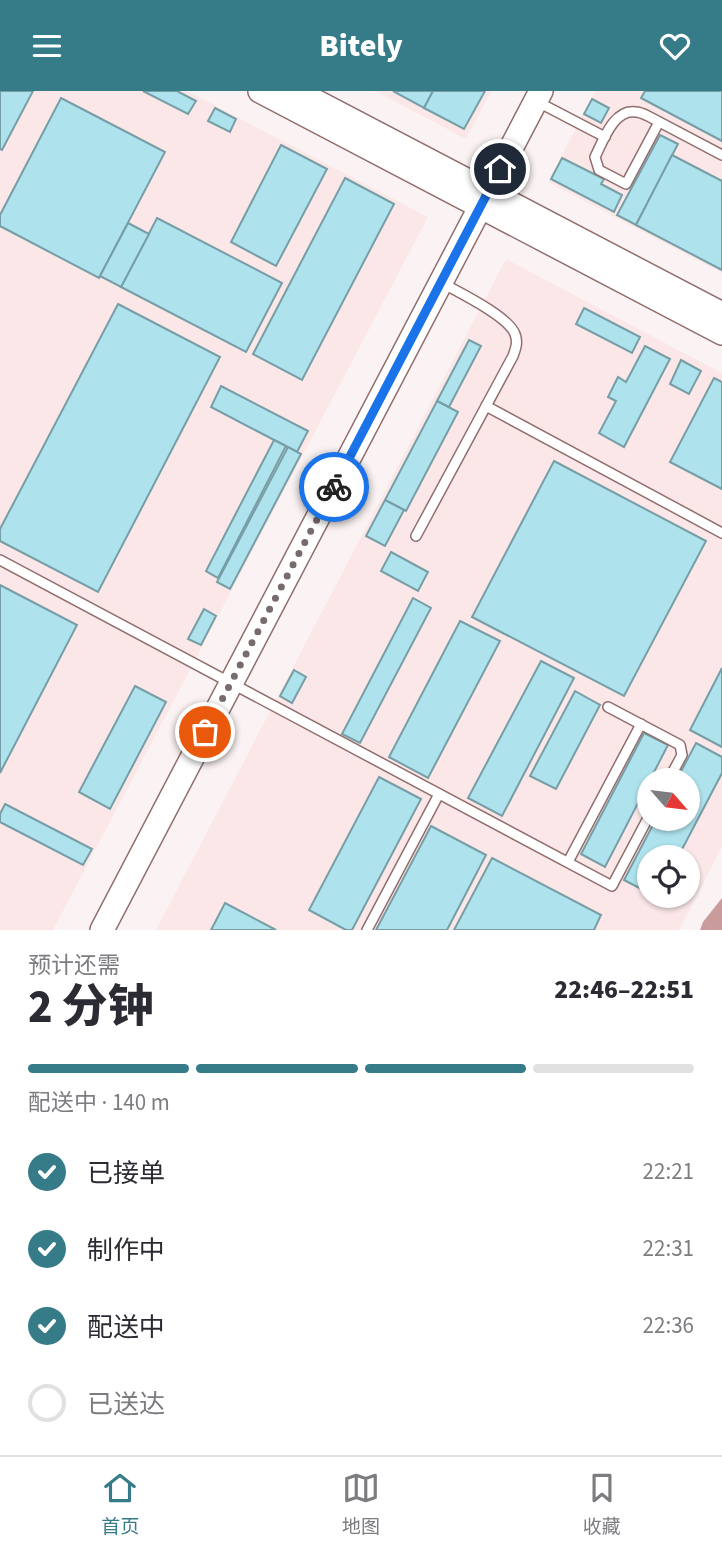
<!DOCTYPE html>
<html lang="zh">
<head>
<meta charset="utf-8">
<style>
	:root { --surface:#fff; --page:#f7f7f7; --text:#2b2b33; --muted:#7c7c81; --line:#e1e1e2; --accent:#357b88 }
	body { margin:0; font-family:"Source Sans 3","Noto Sans SC",sans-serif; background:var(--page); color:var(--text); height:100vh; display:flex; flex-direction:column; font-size:26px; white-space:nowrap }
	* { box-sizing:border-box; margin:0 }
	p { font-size:23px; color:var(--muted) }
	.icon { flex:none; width:38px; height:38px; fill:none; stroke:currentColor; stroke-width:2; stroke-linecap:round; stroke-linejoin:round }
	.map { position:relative; height:839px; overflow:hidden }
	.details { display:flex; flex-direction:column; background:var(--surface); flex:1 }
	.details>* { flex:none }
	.needle { width:46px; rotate:118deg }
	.controls { position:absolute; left:637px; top:677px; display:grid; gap:14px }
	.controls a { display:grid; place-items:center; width:63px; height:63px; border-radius:50%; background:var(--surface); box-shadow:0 2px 5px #0004; font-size:35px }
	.pin { position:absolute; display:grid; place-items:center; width:60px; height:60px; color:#fff; margin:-30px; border:4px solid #fff; border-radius:50%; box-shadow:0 2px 7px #0007 }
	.courier { position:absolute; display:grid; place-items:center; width:70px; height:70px; margin:-35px; border:5px solid #1a73e8; border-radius:50%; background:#fff; color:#222; box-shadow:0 2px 9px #0007 }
	.overview em { font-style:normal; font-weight:800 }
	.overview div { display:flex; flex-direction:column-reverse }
	.overview { display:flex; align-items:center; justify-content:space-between; height:119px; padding:0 28px }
	h1 { font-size:46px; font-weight:800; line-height:52px }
	.bar { display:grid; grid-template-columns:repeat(4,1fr); gap:10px 7px; align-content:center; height:84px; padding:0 28px }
	.bar i { height:9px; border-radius:5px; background:var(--line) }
	.bar .selected { background:var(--accent) }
	.bar p { grid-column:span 4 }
	ol { padding:0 28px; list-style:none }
	li { display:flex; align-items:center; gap:21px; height:77px }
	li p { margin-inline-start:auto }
	li .icon { padding:7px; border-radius:50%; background:var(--accent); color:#fff; stroke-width:4 }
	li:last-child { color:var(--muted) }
	li i { width:38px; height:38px; border:4px solid var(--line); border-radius:50% }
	header { display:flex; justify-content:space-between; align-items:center; height:91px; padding:0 28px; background:var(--accent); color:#fff; font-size:32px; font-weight:800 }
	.dock { display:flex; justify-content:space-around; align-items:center; height:98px; border-top:2px solid var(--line); background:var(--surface); font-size:19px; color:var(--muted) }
	.dock a { display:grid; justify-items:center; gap:4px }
	.dock .selected { color:var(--accent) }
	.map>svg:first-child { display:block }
	.built { fill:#fbe7e7; fill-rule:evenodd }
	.water { fill:#c99b9b }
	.building { fill:#aee2ec; stroke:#779ea6; stroke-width:2 }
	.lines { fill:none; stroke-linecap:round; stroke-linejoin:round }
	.service-casing { stroke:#916e6e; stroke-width:12 }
	.tertiary-casing { stroke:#916e6e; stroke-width:26 }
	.service { stroke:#fff; stroke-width:9 }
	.tertiary { stroke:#fff; stroke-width:23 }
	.done { stroke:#776b6b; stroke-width:7; stroke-dasharray:0 12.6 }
	.route { stroke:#1a73e8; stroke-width:9 }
</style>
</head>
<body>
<header><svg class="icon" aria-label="menu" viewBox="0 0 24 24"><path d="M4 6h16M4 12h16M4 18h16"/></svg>Bitely<svg class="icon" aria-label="heart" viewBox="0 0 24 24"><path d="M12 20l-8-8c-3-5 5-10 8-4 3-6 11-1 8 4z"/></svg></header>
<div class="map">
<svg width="722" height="839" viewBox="0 0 722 839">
	<rect width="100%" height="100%" fill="#fbf3f3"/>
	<g class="built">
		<path d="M 0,0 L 187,0 L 428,126 L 53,839 L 0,839 Z"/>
		<path d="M 375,0 L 491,0 L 466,48 Z"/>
		<path d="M 595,0 L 722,0 L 722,182 L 548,91 Z"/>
		<path d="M 506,168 L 722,282 L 722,756 L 679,839 L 156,839 ZM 649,690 L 688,690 L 688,728 L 649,728 ZM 649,766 L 688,766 L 688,805 L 649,805 Z"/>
	</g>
	<path class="water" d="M 722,807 L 722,839 L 700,839 L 703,831 Z"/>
	<g class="building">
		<path d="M 0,0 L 33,0 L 2,59 L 0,58 Z"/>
		<path d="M 143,0 L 177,0 L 196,10 L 188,23 Z"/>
		<path d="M 393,0 L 433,0 L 424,17 Z"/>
		<path d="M 433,0 L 485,0 L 464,38 L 424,17 Z"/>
		<path d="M 645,0 L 722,0 L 722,50 L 641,7 Z"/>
		<path d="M 61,7 L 165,61 L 99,187 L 0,135 L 0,124 Z"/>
		<path d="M 592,8 L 609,17 L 601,32 L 584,23 Z"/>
		<path d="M 215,17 L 236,28 L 230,41 L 208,30 Z"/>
		<path d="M 660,44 L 678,53 L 636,134 L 617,124 Z"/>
		<path d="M 281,54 L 327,78 L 276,175 L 231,151 Z"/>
		<path d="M 672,64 L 722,90 L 722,179 L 636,134 Z"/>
		<path d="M 562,67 L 604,88 L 601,93 L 622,104 L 614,121 L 551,88 Z"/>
		<path d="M 345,87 L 394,113 L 302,289 L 253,263 Z"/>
		<path d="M 157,127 L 282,192 L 246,261 L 121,196 Z"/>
		<path d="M 128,132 L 149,143 L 121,196 L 100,185 Z"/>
		<path d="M 118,213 L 220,266 L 98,501 L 0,450 L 0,438 Z"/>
		<path d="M 584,217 L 640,246 L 632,262 L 576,233 Z"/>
		<path d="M 469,249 L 481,255 L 449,316 L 437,310 Z"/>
		<path d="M 645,255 L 670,268 L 624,356 L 599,342 L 616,310 L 608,306 L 618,286 L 626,291 Z"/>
		<path d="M 681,269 L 701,280 L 689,303 L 670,293 Z"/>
		<path d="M 714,287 L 722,291 L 722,398 L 670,371 Z"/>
		<path d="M 221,295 L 308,340 L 297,361 L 211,316 Z"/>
		<path d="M 437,310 L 458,321 L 406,420 L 385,409 Z"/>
		<path d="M 274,349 L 286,355 L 218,487 L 206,480 Z"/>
		<path d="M 288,356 L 301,363 L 230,498 L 217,491 Z"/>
		<path d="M 554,370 L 706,450 L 624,605 L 472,526 Z"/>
		<path d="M 385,409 L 404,419 L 385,455 L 366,445 Z"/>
		<path d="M 391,461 L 428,481 L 418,500 L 381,480 Z"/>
		<path d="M 0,494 L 77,534 L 0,682 Z"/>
		<path d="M 413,507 L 431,517 L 360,652 L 342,643 Z"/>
		<path d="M 204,518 L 216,525 L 201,554 L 188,548 Z"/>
		<path d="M 460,530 L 500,550 L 428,687 L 389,666 Z"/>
		<path d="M 541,570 L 574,587 L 502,725 L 468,707 Z"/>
		<path d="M 722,577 L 722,656 L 690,639 Z"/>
		<path d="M 294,579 L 306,586 L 292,612 L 280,605 Z"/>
		<path d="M 135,595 L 166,611 L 110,718 L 79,701 Z"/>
		<path d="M 575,600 L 600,614 L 556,698 L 530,685 Z"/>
		<path d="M 644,642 L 668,654 L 605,776 L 581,763 Z"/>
		<path d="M 696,652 L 722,666 L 722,682 L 678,766 L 649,766 L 649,802 L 624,789 L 656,728 L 688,728 L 688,690 L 676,690 Z"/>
		<path d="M 379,686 L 421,708 L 352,839 L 346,839 L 309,819 Z"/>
		<path d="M 5,713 L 92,758 L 83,774 L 0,731 L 0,723 Z"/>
		<path d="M 431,735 L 486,764 L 447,839 L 376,839 Z"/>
		<path d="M 492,767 L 601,824 L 594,839 L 454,839 Z"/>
		<path d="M 225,812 L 276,839 L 211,839 Z"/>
	</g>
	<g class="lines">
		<defs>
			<g id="service">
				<path d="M 536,10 L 605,46"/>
				<path d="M 659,31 L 626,93 L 599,79 L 595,66 C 603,50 614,17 636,21 C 640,21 644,23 648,25 L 722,64"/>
				<path d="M 486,315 L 722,442"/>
				<path d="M 416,445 L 513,265 C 516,257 518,251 515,243 C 508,225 460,202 442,192"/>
				<path d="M 0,469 L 612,795 L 649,725"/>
				<path d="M 608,616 L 680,654 L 682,664 L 668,690"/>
				<path d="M 568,771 L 641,633"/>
				<path d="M 367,839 L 439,703"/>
			</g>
			<g id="tertiary">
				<path d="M 260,0 L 722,242"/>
				<path d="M 296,0 L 722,223"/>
				<path d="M 102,839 L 541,0"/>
			</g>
		</defs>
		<use href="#service" class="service-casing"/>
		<use href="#tertiary" class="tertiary-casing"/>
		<use href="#service" class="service"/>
		<use href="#tertiary" class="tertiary"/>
	</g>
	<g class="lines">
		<path class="done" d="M 205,641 L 334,396"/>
		<path class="route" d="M 334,396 L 500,78"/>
	</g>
</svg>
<div class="controls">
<a><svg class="needle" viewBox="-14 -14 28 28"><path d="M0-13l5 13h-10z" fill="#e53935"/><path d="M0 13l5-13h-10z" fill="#7c7c81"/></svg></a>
<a><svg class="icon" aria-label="locate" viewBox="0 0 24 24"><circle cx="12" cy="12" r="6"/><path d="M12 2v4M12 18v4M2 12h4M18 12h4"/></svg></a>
</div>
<div class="pin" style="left:205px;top:641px;background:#ea580c"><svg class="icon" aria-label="bag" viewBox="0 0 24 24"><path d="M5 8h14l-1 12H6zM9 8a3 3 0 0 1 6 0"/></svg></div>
<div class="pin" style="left:500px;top:78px;background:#1f2937"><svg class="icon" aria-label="home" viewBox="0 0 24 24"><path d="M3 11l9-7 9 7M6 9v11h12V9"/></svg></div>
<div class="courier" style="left:334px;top:396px"><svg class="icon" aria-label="bike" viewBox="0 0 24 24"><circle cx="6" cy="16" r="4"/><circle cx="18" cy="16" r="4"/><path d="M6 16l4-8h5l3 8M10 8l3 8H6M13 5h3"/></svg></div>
</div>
<section class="details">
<div class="overview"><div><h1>2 分钟</h1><p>预计还需</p></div><em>22:46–22:51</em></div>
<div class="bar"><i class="selected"></i><i class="selected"></i><i class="selected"></i><i></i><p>配送中 · 140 m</p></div>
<ol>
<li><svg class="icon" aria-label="check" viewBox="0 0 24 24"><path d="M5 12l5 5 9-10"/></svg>已接单<p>22:21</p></li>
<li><svg class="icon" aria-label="check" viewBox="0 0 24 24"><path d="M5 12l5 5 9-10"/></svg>制作中<p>22:31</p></li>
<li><svg class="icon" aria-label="check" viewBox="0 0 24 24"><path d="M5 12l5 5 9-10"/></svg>配送中<p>22:36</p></li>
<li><i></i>已送达</li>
</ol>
</section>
<nav class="dock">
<a class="selected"><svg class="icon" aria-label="home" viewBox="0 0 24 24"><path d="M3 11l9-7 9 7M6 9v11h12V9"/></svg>首页</a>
<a><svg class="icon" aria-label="map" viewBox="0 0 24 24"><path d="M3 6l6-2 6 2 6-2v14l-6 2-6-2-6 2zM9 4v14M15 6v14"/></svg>地图</a>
<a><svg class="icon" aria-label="saved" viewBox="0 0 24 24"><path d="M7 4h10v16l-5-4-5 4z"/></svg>收藏</a>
</nav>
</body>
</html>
